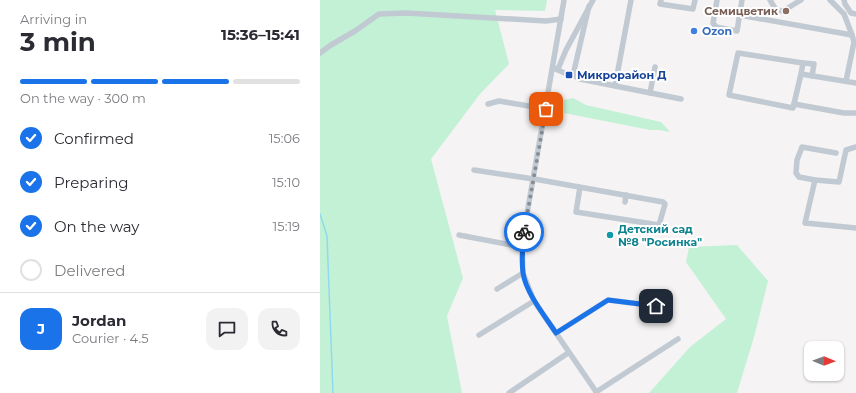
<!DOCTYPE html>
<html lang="en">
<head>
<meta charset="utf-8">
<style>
	:root { --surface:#fff; --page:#f2f2f3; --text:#2b2b33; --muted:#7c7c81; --line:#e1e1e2; --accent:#1a73e8 }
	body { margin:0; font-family:Montserrat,sans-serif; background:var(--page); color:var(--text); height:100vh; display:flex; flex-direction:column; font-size:15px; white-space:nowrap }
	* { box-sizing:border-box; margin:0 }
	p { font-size:13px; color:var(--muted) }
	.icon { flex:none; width:22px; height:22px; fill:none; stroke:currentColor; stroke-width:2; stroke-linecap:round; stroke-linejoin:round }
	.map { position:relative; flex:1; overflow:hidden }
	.side { display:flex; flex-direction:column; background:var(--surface); width:320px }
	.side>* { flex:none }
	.needle { width:26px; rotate:91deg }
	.tools { position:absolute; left:484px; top:341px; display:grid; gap:8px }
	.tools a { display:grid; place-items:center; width:40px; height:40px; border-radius:8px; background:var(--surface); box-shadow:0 1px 3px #0004; font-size:20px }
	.pin { position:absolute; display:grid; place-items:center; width:34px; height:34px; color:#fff; margin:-17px; border-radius:8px; box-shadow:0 2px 6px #0006 }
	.courier { position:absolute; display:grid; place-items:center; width:40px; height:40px; margin:-20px; border:3px solid #1a73e8; border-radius:50%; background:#fff; color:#222; box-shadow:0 1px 5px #0007 }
	.headline em { font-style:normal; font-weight:700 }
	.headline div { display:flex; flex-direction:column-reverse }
	.headline { display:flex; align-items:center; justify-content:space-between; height:68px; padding:0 20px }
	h1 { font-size:26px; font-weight:700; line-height:30px }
	.bar { display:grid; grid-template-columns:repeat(4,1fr); gap:6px 4px; align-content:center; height:48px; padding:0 20px }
	.bar i { height:5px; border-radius:3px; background:var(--line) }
	.bar .current { background:var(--accent) }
	.bar p { grid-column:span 4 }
	.line { display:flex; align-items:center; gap:10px; padding:0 20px; border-top:1px solid var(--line) }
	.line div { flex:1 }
	.round { display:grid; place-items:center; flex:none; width:42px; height:42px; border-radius:12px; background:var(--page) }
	ol { padding:0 20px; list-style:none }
	li { display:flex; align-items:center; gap:12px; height:44px }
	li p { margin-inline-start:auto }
	li .icon { padding:4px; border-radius:50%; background:var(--accent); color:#fff; stroke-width:4 }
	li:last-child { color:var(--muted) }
	li i { width:22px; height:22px; border:2px solid var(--line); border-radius:50% }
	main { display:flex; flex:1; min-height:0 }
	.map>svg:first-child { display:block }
	.green { fill:#c3f1d5 }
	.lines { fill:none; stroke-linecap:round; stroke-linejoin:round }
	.stream { stroke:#90daee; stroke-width:1.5 }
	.minor { stroke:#c1cad2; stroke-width:5.5 }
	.done { stroke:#868d94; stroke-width:4; stroke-dasharray:0 7.2 }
	.route { stroke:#1a73e8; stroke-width:5 }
	.education-dot { fill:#8d6e63; stroke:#fff; stroke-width:1.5 }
	.shop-dot { fill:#3f7fe0; stroke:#fff; stroke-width:1.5 }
	.transit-dot { fill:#1a4fb4; stroke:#fff; stroke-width:1.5 }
	.culture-dot { fill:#0f9aa8; stroke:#fff; stroke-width:1.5 }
	.labels { text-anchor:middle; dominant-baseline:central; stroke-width:4; stroke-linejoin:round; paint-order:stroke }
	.education-label { font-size:11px; font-weight:bold; fill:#785e54; stroke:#fff; text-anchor:end }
	.shop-label { font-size:11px; font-weight:bold; fill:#366cbe; stroke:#fff; text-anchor:start }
	.transit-label { font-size:11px; font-weight:bold; fill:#164399; stroke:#fff; text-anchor:start }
	.culture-label { font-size:11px; font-weight:bold; fill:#0d838f; stroke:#fff; text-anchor:start }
</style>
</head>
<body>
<main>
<section class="side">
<div class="headline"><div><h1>3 min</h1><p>Arriving in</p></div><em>15:36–15:41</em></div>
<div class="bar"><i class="current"></i><i class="current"></i><i class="current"></i><i></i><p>On the way · 300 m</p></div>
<ol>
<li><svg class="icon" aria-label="check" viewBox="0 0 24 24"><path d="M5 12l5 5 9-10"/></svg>Confirmed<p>15:06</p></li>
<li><svg class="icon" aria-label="check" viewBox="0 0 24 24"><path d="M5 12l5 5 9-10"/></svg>Preparing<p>15:10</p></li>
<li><svg class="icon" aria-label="check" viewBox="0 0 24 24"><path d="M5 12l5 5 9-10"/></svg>On the way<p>15:19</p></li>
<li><i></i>Delivered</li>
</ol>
<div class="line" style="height:72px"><b class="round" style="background:var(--accent);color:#fff">J</b><div><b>Jordan</b><p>Courier · 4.5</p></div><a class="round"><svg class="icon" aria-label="chat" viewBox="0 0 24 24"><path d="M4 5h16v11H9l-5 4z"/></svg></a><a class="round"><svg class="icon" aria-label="phone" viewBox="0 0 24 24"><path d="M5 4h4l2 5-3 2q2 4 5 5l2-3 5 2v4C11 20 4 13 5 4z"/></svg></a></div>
</section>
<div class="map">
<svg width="536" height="393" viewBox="0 0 536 393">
	<rect width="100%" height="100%" fill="#f5f3f3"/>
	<g class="green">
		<path d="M 0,0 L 227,0 L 225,11 L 175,10 L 189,64 L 160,94 L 111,159 L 143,278 L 127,316 L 142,393 L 0,393 Z"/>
		<path d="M 253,98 L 266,105 L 341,122 L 350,132 L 339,130 L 330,130 L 244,113 L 244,100 Z"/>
		<path d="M 417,245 L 448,281 L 434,337 L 417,393 L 329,393 L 370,347 L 406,319 L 366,262 L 369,247 Z"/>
	</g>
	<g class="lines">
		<path class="stream" d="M 0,214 L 7,236 L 13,393"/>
		<g class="minor">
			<path d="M 244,0 L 204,231 L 202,247 L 203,273 L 214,301 L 277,393"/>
			<path d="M 341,0 L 340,4 L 373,9 L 375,0"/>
			<path d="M 397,0 L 393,23 L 396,27 L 417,31 L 422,0"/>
			<path d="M 450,0 L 456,10 L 463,11 L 481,0"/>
			<path d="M 510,0 L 524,14 L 532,35"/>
			<path d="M 524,0 L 525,4 L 531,13 L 536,14"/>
			<path d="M 419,15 L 532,35 L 534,42 L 526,81"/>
			<path d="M 0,53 L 11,45 L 35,31 L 59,14 L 86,13 L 226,21 L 241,19"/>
			<path d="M 483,63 L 494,64 L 492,76"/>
			<path d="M 233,68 C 241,70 244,75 253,75 L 269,6"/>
			<path d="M 238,69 L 246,50 L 273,0"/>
			<path d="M 481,74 L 473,108 L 409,95 L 418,53 L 483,63 L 481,74 L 536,83"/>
			<path d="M 253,75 L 260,79 L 361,99"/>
			<path d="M 295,86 L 311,0"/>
			<path d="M 330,93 L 335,67"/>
			<path d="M 168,104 L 179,101 L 226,109"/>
			<path d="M 474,104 L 524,113 L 536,113"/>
			<path d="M 536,147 L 526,150 L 519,182 L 495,180 L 485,223 L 536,228"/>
			<path d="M 154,170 L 220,180 L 343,202 L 345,204 L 339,225 L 256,212 L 260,187"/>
			<path d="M 495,180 L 479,177 L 476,173 L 477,160 L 482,147 L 516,153"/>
			<path d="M 305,202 L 306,195"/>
			<path d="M 139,235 L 202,247"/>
			<path d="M 177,289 L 203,273"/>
			<path d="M 236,333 L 288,300 L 336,306"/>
			<path d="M 159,335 L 214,301"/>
			<path d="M 276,392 L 358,339"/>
			<path d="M 189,393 L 248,353"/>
		</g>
	</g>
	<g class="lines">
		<path class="done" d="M 204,232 L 226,109"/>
		<path class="route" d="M 204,232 C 203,245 201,259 203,273 C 206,293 225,316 236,333 L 288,300 L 336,306"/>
	</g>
	<circle class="education-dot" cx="466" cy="11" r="4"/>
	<circle class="shop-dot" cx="374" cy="31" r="4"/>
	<rect class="transit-dot" x="245" y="71" width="8" height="8" rx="2"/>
	<circle class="culture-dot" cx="290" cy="235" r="4"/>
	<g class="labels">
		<g class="education-label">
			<text x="458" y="11">Семицветик</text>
		</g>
		<g class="shop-label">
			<text x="382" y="31">Ozon</text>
		</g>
		<g class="transit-label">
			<text x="257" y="75">Микрорайон Д</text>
		</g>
		<g class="culture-label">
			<text x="298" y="229">Детский сад<tspan x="298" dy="13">№8 "Росинка"</tspan></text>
		</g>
	</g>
</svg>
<div class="tools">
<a><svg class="needle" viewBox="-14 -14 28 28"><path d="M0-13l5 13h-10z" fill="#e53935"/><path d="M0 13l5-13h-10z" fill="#7c7c81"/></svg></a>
</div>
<div class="pin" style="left:226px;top:109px;background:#ea580c"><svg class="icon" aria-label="bag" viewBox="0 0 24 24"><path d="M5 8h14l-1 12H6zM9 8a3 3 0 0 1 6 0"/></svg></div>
<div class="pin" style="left:336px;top:306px;background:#1f2937"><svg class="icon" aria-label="home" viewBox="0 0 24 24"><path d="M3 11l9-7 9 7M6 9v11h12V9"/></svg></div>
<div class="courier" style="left:204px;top:232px"><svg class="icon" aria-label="bike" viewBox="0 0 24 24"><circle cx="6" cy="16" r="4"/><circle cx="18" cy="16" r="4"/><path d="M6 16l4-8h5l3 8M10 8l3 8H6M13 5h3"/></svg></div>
</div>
</main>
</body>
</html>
